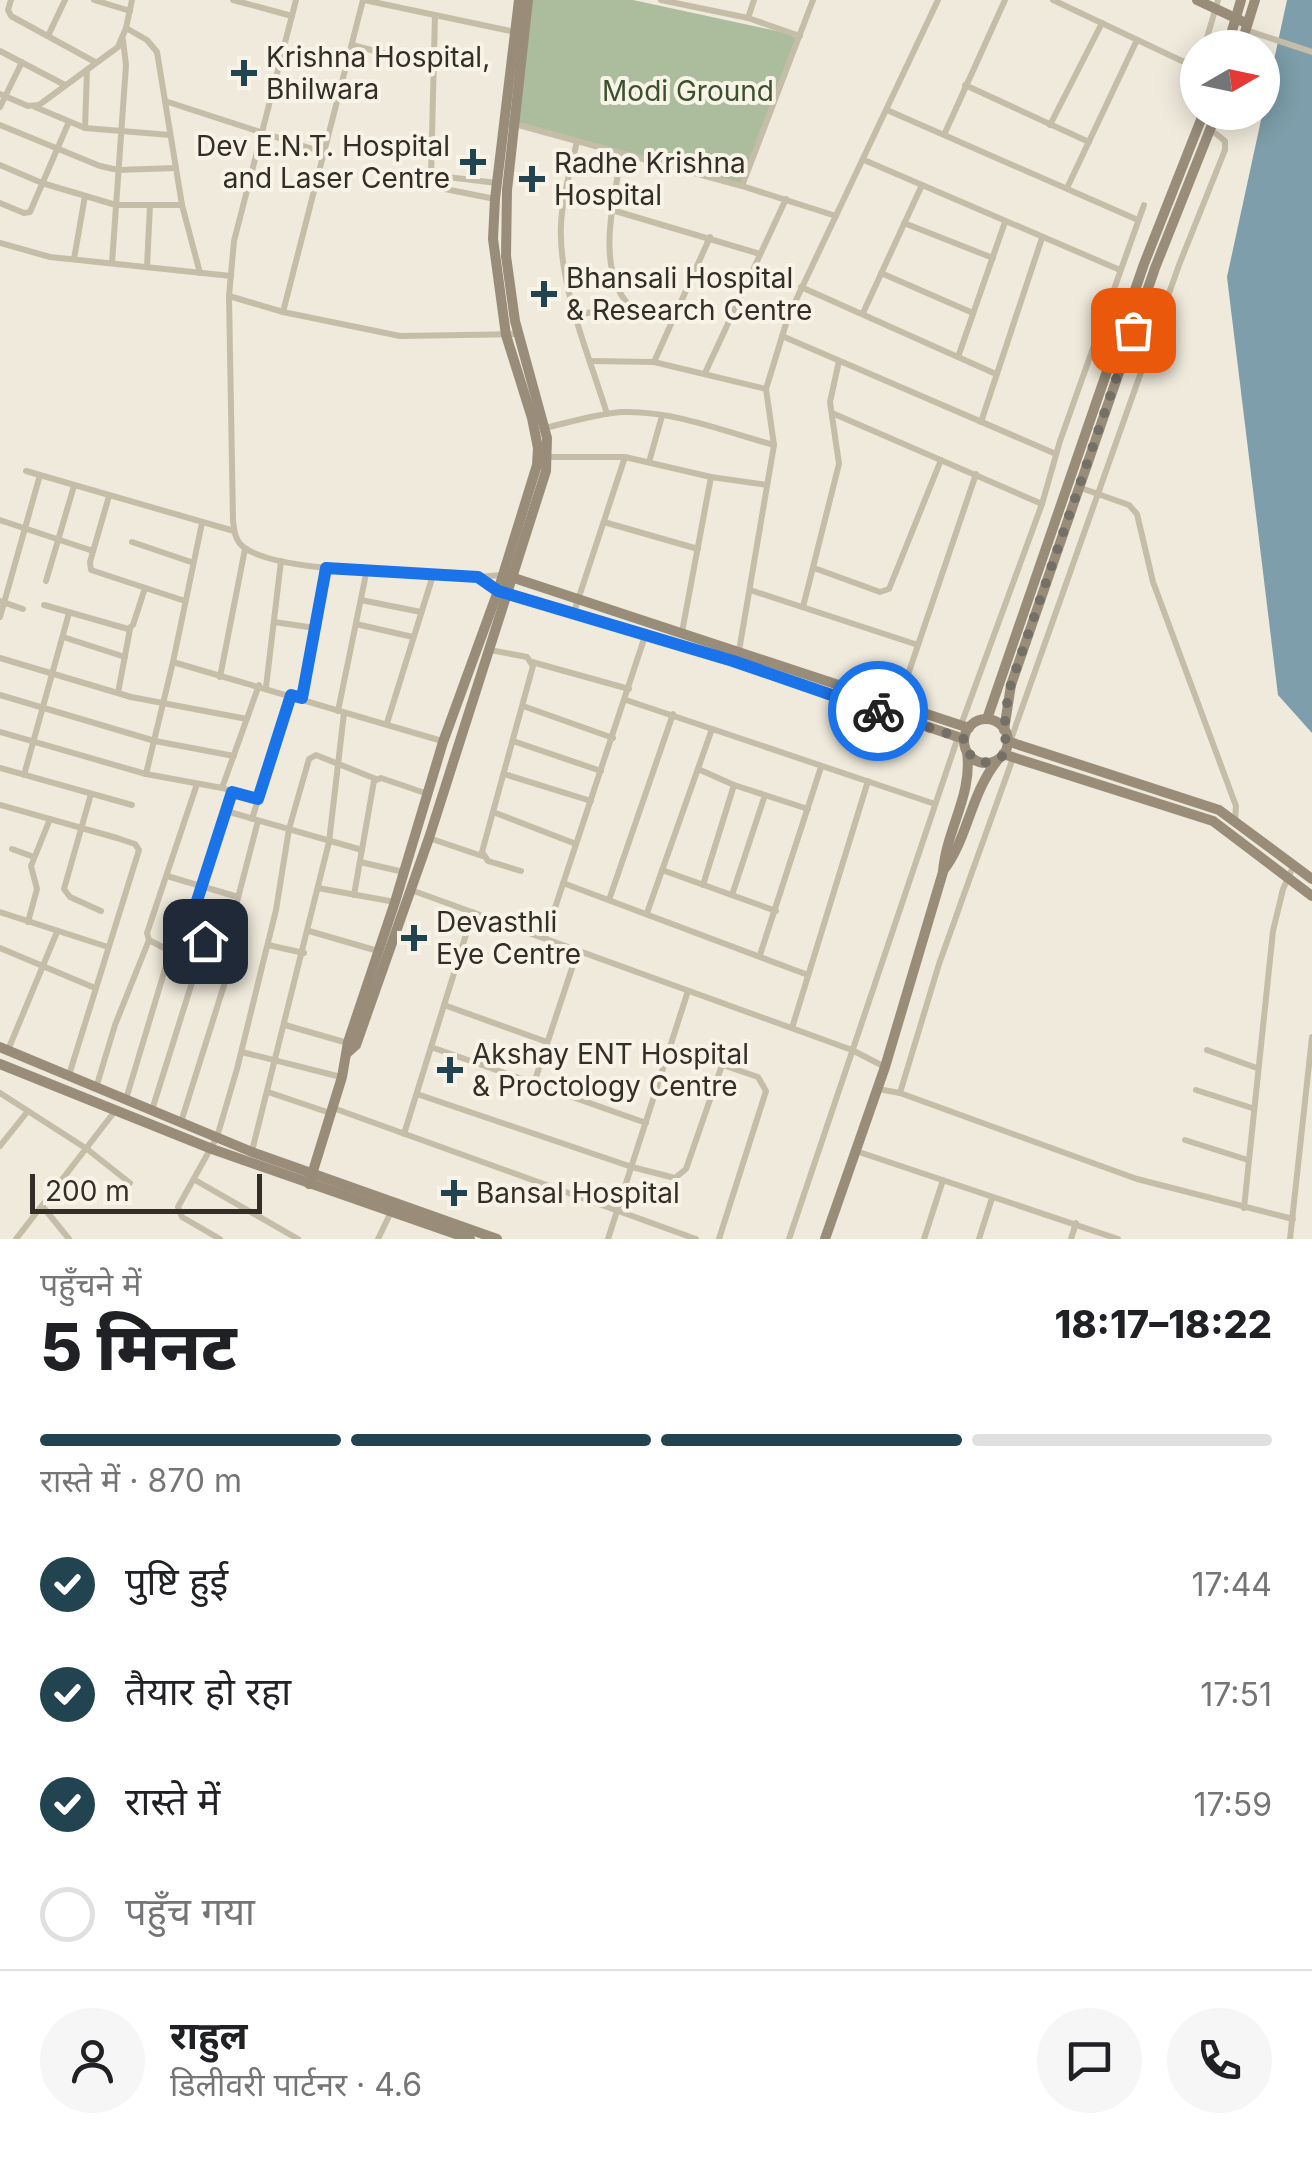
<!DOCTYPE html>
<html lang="hi">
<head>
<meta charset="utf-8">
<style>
	:root { --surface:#fff; --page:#f6f6f6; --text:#202124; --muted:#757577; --line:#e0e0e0; --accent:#224451 }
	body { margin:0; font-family:Inter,"Noto Sans Devanagari",sans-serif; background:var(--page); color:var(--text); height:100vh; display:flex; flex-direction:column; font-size:38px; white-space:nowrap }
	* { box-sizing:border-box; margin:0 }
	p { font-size:32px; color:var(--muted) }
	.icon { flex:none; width:55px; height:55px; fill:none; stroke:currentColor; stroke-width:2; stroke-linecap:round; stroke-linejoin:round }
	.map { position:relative; height:1239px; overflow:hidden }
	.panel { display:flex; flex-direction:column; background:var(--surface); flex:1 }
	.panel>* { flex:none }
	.needle { width:65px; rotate:81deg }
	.buttons { position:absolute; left:1180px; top:30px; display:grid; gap:20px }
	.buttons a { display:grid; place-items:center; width:100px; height:100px; border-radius:50%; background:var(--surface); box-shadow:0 5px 25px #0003; font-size:50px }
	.scale { position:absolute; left:30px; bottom:25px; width:232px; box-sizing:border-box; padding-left:10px; border:5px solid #342e28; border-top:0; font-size:28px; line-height:35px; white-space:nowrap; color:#342e28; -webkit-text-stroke:8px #f7f4e7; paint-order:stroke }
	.pin { position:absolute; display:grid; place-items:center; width:85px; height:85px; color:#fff; margin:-42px; border-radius:20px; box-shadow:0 5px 15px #0006 }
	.courier { position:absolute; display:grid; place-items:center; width:100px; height:100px; margin:-50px; border:8px solid #1a73e8; border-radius:50%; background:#fff; color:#222; box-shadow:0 2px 12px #0007 }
	.head em { font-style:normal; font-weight:800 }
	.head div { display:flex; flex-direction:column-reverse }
	.head { display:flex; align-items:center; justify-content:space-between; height:170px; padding:0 40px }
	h1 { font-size:65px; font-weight:800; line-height:75px }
	.bar { display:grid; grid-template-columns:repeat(4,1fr); gap:15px 10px; align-content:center; height:120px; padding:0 40px }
	.bar i { height:12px; border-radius:8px; background:var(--line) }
	.bar .on { background:var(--accent) }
	.bar p { grid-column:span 4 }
	.line { display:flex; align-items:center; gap:25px; padding:0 40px; border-top:2px solid var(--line) }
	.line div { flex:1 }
	.round { display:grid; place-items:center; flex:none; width:105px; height:105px; border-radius:52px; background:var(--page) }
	ol { padding:0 40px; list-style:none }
	li { display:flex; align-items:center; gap:30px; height:110px }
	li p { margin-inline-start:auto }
	li .icon { padding:10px; border-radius:50%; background:var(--accent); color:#fff; stroke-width:4 }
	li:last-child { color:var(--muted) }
	li i { width:55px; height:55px; border:5px solid var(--line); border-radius:50% }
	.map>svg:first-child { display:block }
	.green { fill:#abbd9d }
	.water { fill:#7d9eaa }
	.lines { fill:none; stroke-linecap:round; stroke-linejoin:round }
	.street { stroke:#c6bda9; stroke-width:6 }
	.secondary { stroke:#998d7a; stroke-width:10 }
	.done { stroke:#757067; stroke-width:10; stroke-dasharray:0 18 }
	.route { stroke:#1a73e8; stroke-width:12 }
	.poi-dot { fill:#224451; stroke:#f7f4e7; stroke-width:4 }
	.labels { text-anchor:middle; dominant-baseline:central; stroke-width:8; stroke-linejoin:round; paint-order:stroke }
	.poi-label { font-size:28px; fill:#342e28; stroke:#f7f4e7; text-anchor:start }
	.park-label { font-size:28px; fill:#3c502e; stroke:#f7f4e7 }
</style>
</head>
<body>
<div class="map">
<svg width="1312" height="1239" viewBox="0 0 1312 1239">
	<rect width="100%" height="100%" fill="#efeadc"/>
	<path class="green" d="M 529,0 L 633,0 L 800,36 L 742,186 L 518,125 Z"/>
	<path class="water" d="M 1287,0 L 1312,0 L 1312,733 L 1278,695 L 1227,277 Z"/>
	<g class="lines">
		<g class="street">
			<path d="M 11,0 L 8,10 L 11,16 L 95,62"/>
			<path d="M 94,0 L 130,11"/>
			<path d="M 233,0 L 292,16"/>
			<path d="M 296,0 L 234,241 L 229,296 L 233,520 C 234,530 235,542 245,548 C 283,575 424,571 478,577 L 502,575"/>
			<path d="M 364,0 L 515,32"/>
			<path d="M 661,0 L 748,18 L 800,36"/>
			<path d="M 1053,0 L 1182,61 L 1198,62"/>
			<path d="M 435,15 L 431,176 L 445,189 L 495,199"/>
			<path d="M 748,18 L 754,0"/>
			<path d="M 126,28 L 147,40 L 157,52 L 182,205 L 200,273"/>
			<path d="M 1246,30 L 1312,52"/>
			<path d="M 48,36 L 65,0"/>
			<path d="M 352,45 L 433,66"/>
			<path d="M 1204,48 L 1218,0"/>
			<path d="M 0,51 L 65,85"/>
			<path d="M 965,85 L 1089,142"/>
			<path d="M 0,94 L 28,106 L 39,105 L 118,47 L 126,28 L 132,0"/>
			<path d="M 165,101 L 325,153"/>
			<path d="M 0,107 L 22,62"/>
			<path d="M 35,107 L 85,128 L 170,135"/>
			<path d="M 887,110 L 1138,220"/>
			<path d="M 511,123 L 742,186 L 836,216"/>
			<path d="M 0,125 L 100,166 L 118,170 L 175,168"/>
			<path d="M 1050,125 L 1102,23"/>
			<path d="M 85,128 L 87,70"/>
			<path d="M 944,135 L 1005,0"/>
			<path d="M 577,141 C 571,169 562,197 561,225 C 558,284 590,358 607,414"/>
			<path d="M 622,154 C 614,197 595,269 629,305 L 676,317"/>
			<path d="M 864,160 L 1120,270"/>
			<path d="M 0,165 L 42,183 L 116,205 L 182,205"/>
			<path d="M 438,182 L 447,177 L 497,183"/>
			<path d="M 742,186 L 813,0"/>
			<path d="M 1067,188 L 1137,40"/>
			<path d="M 0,203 L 24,213 L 30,212 L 68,124"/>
			<path d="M 612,210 L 760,254"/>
			<path d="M 904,223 L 993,258"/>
			<path d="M 0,243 L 50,257 L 231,276"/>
			<path d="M 74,259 L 85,196"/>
			<path d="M 112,263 L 126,65 L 123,40"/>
			<path d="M 147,267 L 150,205"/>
			<path d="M 881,273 L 973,313"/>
			<path d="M 801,287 L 996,374"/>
			<path d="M 229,296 L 283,312 L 400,336 L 518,334"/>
			<path d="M 283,312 L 363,0"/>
			<path d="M 863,313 L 922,185"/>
			<path d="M 577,315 L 628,305"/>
			<path d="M 782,336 L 1056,454"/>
			<path d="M 958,357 L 1005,222"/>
			<path d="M 591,361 L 654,362 L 766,389"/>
			<path d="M 654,362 L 710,237"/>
			<path d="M 705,373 L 786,199"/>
			<path d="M 832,413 L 1042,504"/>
			<path d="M 981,422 L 1042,238"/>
			<path d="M 545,428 C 570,422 596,414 622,412 C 672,410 726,432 774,445"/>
			<path d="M 548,457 L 625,457 L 711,477 L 767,485"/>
			<path d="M 649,462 L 662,416"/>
			<path d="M 26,471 L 234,531"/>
			<path d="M 1081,488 L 1129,505 L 1137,514 L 1153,582 L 1236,806 L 1235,821"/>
			<path d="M 109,496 L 90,562 L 91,570 L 185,601"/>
			<path d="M 0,520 L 93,551"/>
			<path d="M 604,522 L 698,549"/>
			<path d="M 202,523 L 173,662 L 442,741"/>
			<path d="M 132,542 L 191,562"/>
			<path d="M 814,568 L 880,592 L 889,589 L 941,460"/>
			<path d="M 46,581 L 74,486"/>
			<path d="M 750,590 L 918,645"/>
			<path d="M 361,600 L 421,612"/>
			<path d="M 0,601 L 23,609"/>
			<path d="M 44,605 L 128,629 L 133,625 L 145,588"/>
			<path d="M 803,607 L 839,464 L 830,402 L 839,361"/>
			<path d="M 574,612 L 625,457"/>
			<path d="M 0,617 L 40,475"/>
			<path d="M 274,622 L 315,628"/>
			<path d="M 356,624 L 413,637"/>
			<path d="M 682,632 L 711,477"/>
			<path d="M 63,637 L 125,657"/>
			<path d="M 490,650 L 527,657 L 533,666 L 482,852 L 488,861 L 521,871"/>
			<path d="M 739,651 L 774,445 L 766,389 L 788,317 L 938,0"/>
			<path d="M 0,658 L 131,697 L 247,719"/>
			<path d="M 532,662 L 629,689"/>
			<path d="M 220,677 L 245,549"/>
			<path d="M 266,687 L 281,561"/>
			<path d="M 118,693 L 130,629"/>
			<path d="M 0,695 L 155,741 L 234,756"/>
			<path d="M 302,698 L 326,568"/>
			<path d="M 626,700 L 935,804"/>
			<path d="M 898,704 L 976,474"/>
			<path d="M 523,706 L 613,738"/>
			<path d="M 338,711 L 367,569"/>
			<path d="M 387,723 L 434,572"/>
			<path d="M 961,725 L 1042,504 L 1060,441 L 1144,205"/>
			<path d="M 0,732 L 146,774 L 222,788 L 258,799"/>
			<path d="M 513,741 L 601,771"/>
			<path d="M 1010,742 L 1179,265 L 1225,150 L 1225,141 L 1210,129"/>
			<path d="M 0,768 L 132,805"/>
			<path d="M 698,769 L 734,785 L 808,809"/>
			<path d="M 146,774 L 173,662"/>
			<path d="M 504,774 L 591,801"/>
			<path d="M 24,775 L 69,613"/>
			<path d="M 222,788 L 259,685"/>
			<path d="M 91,794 L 64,889 L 70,897 L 101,911"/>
			<path d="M 0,805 L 117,838 L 135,844 L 139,850 L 69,1075"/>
			<path d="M 226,811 L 362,850"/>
			<path d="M 493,812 L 576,844"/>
			<path d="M 252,819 L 291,695"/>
			<path d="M 429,838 L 482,856"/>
			<path d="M 12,849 L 34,857"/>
			<path d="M 360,862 L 404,872"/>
			<path d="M 662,870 L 776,911"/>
			<path d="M 167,876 L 238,897"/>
			<path d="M 563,883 L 808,975"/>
			<path d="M 703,885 L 734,785"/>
			<path d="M 318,888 L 395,902"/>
			<path d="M 411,890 L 852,1050 L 885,1067"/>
			<path d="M 354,895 L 374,781 L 381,778 L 428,794"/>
			<path d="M 732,895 L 765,795"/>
			<path d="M 609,900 L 673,714"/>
			<path d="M 0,912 L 108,947"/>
			<path d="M 647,913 L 712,729"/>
			<path d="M 28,922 L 37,889 L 31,866 L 50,819"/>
			<path d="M 309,931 L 378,951"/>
			<path d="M 545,938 L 645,636"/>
			<path d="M 268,945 L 304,953"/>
			<path d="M 0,948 L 95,988"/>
			<path d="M 760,955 L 821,767"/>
			<path d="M 444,1005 L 547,1042"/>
			<path d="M 285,1025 L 351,1044"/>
			<path d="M 792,1028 L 868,781"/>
			<path d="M 431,1047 L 646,1123"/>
			<path d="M 670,1047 L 758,1077 L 766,1091 L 719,1239"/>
			<path d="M 8,1050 L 57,932"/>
			<path d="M 1207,1050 L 1257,1068"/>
			<path d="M 242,1052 L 341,1077"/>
			<path d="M 534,1083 L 578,950"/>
			<path d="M 96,1088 L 115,1025 L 149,940"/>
			<path d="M 878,1089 L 900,1093 L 1137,1179 L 1293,1219"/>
			<path d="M 1196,1090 L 1252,1108"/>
			<path d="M 268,1092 L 330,1113"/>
			<path d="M 0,1093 L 87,1149 L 130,1183"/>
			<path d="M 900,1093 L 939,964 L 1013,758"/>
			<path d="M 417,1094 L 632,1167 L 675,1178 L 686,1169 L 722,1065"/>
			<path d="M 126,1099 L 169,956 L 168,950 L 149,940 L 147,933 L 197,784"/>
			<path d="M 333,1108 L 696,1239"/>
			<path d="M 152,1110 L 205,941 C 206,927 193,921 195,907 L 232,791"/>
			<path d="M 181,1122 L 225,982 L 226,944 L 258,821"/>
			<path d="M 404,1134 L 473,912"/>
			<path d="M 1185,1140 L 1248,1160"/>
			<path d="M 0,1146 L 28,1111"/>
			<path d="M 252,1151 L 329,842 L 344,713"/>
			<path d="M 856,1151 L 1118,1239"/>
			<path d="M 195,1180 L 298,1239"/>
			<path d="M 43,1207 L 69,1239"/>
			<path d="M 1244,1208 L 1273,931 L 1283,889 L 1294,865"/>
			<path d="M 16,1239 L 115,1111"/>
			<path d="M 220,1239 L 182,1217 L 178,1207 L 217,1137 L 237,1069 L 276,910 L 289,829 L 309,759 L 316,755 L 376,779"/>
			<path d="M 378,1239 L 391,1212"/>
			<path d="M 608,1239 L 688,991"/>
			<path d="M 789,1239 L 958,737"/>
			<path d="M 924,1239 L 943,1180"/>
			<path d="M 979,1239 L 992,1198"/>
			<path d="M 1071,1239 L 1076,1223"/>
			<path d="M 1290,1239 L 1312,1037"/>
		</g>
		<g class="secondary">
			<path d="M 1197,0 L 1246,23"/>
			<path d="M 1227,48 L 1241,0"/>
			<path d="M 1240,48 L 1255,0"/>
			<path d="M 508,576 L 969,728"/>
			<path d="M 503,592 L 733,661 L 964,739"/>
			<path d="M 987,719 L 1144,264 L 1204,112"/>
			<circle cx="986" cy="741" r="22"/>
			<path d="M 1004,730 L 1011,685 L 1155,268 L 1217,112"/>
			<path d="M 1007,741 L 1219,810 L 1312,879"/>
			<path d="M 1003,754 L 1213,821 L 1312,896"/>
			<path d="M 943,871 C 968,839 970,795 997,761"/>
			<path d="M 0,1047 L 252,1152 L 497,1239"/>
			<path d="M 347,1053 L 356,1045 L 429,838 L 546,471 L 547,438 L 515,321 L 506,256 L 507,190 L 528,0"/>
			<path d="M 0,1064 L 212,1149 L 470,1239"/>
			<path d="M 309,1184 L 342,1077 L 348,1042 L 395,902 L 443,742 L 498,591 L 537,465 L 538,448 L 532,418 L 506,335 L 493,239 L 495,199 L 519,0"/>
			<path d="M 825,1239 L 885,1067 L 943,872 C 946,830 973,795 967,752"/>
		</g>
	</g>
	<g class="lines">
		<path class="done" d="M 878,711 L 964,739 L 967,752 L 979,762 C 1011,765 1005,746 1005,725 C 1005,711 1008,698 1011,684 L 1133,330"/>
		<path class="route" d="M 205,941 C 206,927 193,921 195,907 L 232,792 L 258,799 L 291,695 L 302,698 L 326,568 L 478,577 L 498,591 L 733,661 L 878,711"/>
	</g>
	<g class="poi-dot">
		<path d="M239 58h10v10h10v10h-10v10h-10v-10h-10v-10h10z"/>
		<path d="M468 147h10v10h10v10h-10v10h-10v-10h-10v-10h10z"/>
		<path d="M527 164h10v10h10v10h-10v10h-10v-10h-10v-10h10z"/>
		<path d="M539 279h10v10h10v10h-10v10h-10v-10h-10v-10h10z"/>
		<path d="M409 923h10v10h10v10h-10v10h-10v-10h-10v-10h10z"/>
		<path d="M445 1055h10v10h10v10h-10v10h-10v-10h-10v-10h10z"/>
		<path d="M449 1178h10v10h10v10h-10v10h-10v-10h-10v-10h10z"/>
	</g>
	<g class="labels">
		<g class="poi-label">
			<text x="266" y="57">Krishna Hospital,<tspan x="266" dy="32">Bhilwara</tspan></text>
			<text x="450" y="146" text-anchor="end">Dev E.N.T. Hospital<tspan x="450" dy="32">and Laser Centre</tspan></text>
			<text x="554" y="163">Radhe Krishna<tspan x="554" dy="32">Hospital</tspan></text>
			<text x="566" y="278">Bhansali Hospital<tspan x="566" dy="32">&amp; Research Centre</tspan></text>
			<text x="436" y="922">Devasthli<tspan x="436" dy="32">Eye Centre</tspan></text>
			<text x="472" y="1054">Akshay ENT Hospital<tspan x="472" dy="32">&amp; Proctology Centre</tspan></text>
			<text x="476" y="1193">Bansal Hospital</text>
		</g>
		<g class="park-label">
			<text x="688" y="91">Modi Ground</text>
		</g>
	</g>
</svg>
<div class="buttons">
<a><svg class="needle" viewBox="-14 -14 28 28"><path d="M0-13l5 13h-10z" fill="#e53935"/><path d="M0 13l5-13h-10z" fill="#757577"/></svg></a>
</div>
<div class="scale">200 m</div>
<div class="pin" style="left:1133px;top:330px;background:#ea580c"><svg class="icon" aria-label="bag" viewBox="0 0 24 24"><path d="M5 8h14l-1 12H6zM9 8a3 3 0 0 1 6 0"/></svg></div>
<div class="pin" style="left:205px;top:941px;background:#1f2937"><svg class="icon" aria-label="home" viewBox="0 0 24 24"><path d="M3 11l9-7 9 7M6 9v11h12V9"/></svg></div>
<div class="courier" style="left:878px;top:711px"><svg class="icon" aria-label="bike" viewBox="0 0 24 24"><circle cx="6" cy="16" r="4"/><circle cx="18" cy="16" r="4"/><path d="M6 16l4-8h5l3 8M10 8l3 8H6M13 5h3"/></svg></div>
</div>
<section class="panel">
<div class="head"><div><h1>5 मिनट</h1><p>पहुँचने में</p></div><em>18:17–18:22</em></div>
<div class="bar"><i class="on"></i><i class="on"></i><i class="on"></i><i></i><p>रास्ते में · 870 m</p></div>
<ol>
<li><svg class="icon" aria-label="check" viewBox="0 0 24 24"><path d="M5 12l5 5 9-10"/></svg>पुष्टि हुई<p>17:44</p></li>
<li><svg class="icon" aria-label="check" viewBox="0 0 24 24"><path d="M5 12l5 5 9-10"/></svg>तैयार हो रहा<p>17:51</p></li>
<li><svg class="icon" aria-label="check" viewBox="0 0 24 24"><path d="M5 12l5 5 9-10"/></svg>रास्ते में<p>17:59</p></li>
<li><i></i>पहुँच गया</li>
</ol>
<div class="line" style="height:180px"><a class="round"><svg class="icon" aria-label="person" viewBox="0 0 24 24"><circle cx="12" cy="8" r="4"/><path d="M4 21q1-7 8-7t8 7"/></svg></a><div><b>राहुल</b><p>डिलीवरी पार्टनर · 4.6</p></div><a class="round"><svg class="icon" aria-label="chat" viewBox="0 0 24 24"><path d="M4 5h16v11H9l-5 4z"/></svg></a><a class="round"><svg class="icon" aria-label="phone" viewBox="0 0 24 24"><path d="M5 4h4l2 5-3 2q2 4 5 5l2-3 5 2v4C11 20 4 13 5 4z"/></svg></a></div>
</section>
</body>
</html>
